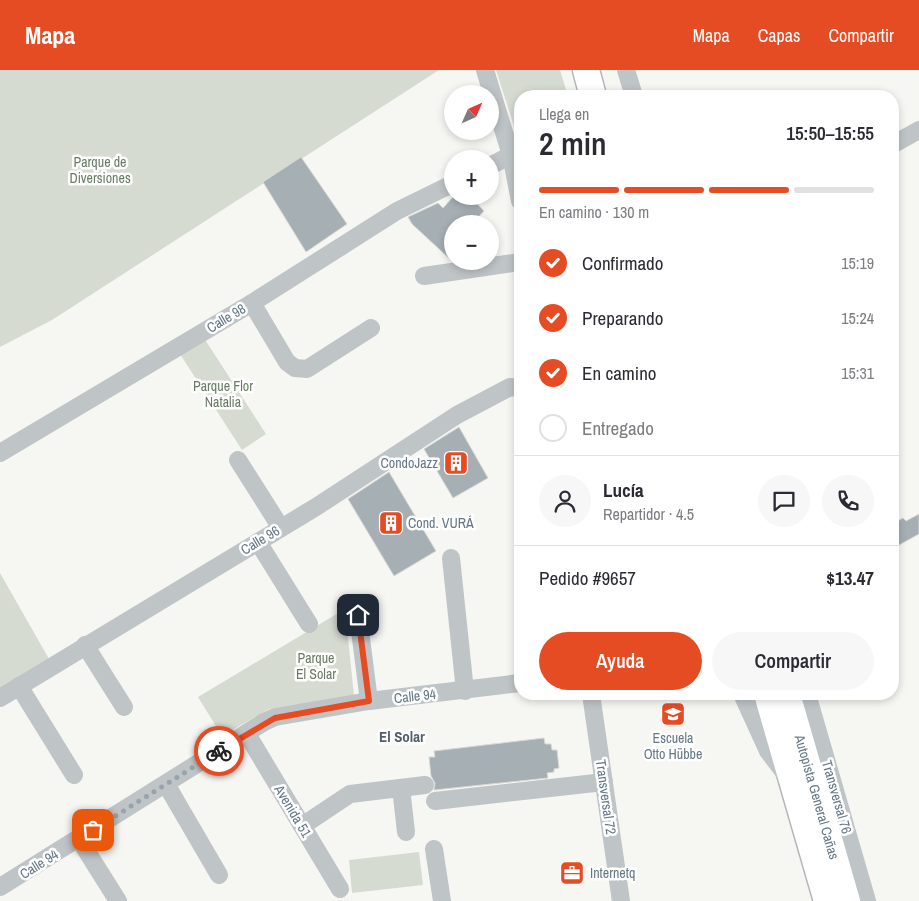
<!DOCTYPE html>
<html lang="es">
<head>
<meta charset="utf-8">
<style>
	:root { --surface:#fff; --page:#f7f7f7; --text:#2b2b33; --muted:#7c7c81; --line:#e1e1e2; --accent:#e54c24 }
	body { margin:0; font-family:"Archivo Narrow",sans-serif; background:var(--page); color:var(--text); height:100vh; display:flex; flex-direction:column; font-size:19px; white-space:nowrap }
	* { box-sizing:border-box; margin:0 }
	p { font-size:16px; color:var(--muted) }
	.icon { flex:none; width:28px; height:28px; fill:none; stroke:currentColor; stroke-width:2; stroke-linecap:round; stroke-linejoin:round }
	.map { position:relative; flex:1; overflow:hidden }
	.details { position:absolute; left:514px; top:20px; width:385px; height:610px; display:flex; flex-direction:column; background:var(--surface); border-radius:20px; box-shadow:0 2px 8px #0003 }
	.details>* { flex:none }
	.needle { width:32px; rotate:45deg }
	.fabs { position:absolute; left:444px; top:15px; display:grid; gap:10px }
	.fabs a { display:grid; place-items:center; width:55px; height:55px; border-radius:50%; background:var(--surface); box-shadow:0 2px 8px #0003; font-size:25px }
	.pin { position:absolute; display:grid; place-items:center; width:42px; height:42px; color:#fff; margin:-21px; border-radius:10px; box-shadow:0 2px 8px #0006 }
	.courier { position:absolute; display:grid; place-items:center; width:50px; height:50px; margin:-25px; border:4px solid #e54c24; border-radius:50%; background:#fff; color:#222; box-shadow:0 1px 6px #0007 }
	.headline em { font-style:normal; font-weight:600 }
	.headline div { display:flex; flex-direction:column-reverse }
	.headline { display:flex; align-items:center; justify-content:space-between; height:85px; padding:0 25px }
	h1 { font-size:32px; font-weight:600; line-height:38px }
	.bar { display:grid; grid-template-columns:repeat(4,1fr); gap:8px 5px; align-content:center; height:60px; padding:0 25px }
	.bar i { height:6px; border-radius:4px; background:var(--line) }
	.bar .current { background:var(--accent) }
	.bar p { grid-column:span 4 }
	.line { display:flex; align-items:center; gap:12px; padding:0 25px; border-top:1px solid var(--line) }
	.line div { flex:1 }
	.round { display:grid; place-items:center; flex:none; width:52px; height:52px; border-radius:26px; background:var(--page) }
	ol { padding:0 25px; list-style:none }
	li { display:flex; align-items:center; gap:15px; height:55px }
	li p { margin-inline-start:auto }
	li .icon { padding:5px; border-radius:50%; background:var(--accent); color:#fff; stroke-width:4 }
	li:last-child { color:var(--muted) }
	li i { width:28px; height:28px; border:2px solid var(--line); border-radius:50% }
	.cta { display:flex; gap:10px; margin-top:auto; padding:10px 25px }
	.cta a { flex:1; height:58px; border-radius:30px; background:var(--accent); color:#fff; font-size:20px; font-weight:600; line-height:58px; text-align:center }
	.cta a+a { background:var(--page); color:var(--text) }
	header { display:flex; align-items:center; gap:30px; box-sizing:border-box; height:70px; padding:0 25px; background:var(--accent); color:#fff }
	header strong { font-size:24px }
	nav { display:flex; gap:28px; margin-inline-start:auto; font-size:18px }
	.map>svg:first-child { display:block }
	.green { fill:#d6dbd2 }
	.building { fill:#a6afb4; stroke:#d8d8d5 }
	.lines { fill:none; stroke-linecap:round; stroke-linejoin:round }
	.highway-casing { stroke:#b3b7ba; stroke-width:29 }
	.minor { stroke:#bfc4c7; stroke-width:18 }
	.highway { stroke:#fff; stroke-width:26 }
	.done { stroke:#98a3ab; stroke-width:5; stroke-dasharray:0 9 }
	.route { stroke:#e54c24; stroke-width:6 }
	.labels { text-anchor:middle; dominant-baseline:central; stroke-width:5; stroke-linejoin:round; paint-order:stroke }
	.park-label { font-size:14px; fill:#697b64; stroke:#fff }
	.street-label { font-size:14px; fill:#657784; stroke:#fff }
	.poi-label { font-size:14px; fill:#657784; stroke:#fff; text-anchor:start }
	.neighbourhood-label { font-size:15px; font-weight:bold; fill:#536069; stroke:#fff }
</style>
</head>
<body>
<header>
<strong>Mapa</strong>
<nav><a>Mapa</a><a>Capas</a><a>Compartir</a></nav>
</header>
<div class="map">
<svg width="919" height="831" viewBox="0 0 919 831">
	<rect width="100%" height="100%" fill="#f6f6f3"/>
	<g class="green">
		<path d="M 0,0 L 439,0 L 52,250 L 0,277 Z"/>
		<path d="M 496,0 L 560,0 L 568,26 L 520,26 L 520,75 Z"/>
		<path d="M 204,268 L 266,364 L 242,380 L 180,284 Z"/>
		<path d="M 0,503 L 49,589 L 0,619 Z"/>
		<path d="M 345,539 L 354,626 L 269,639 L 222,666 L 198,627 Z"/>
		<path d="M 419,782 L 423,815 L 352,823 L 349,790 Z"/>
	</g>
	<g class="building">
		<path d="M 301,87 L 347,154 L 306,182 L 263,112 Z"/>
		<path d="M 454,126 L 470,126 L 484,141 L 472,154 L 452,154 L 452,191 L 412,154 L 408,147 L 438,133 L 443,138 Z"/>
		<path d="M 459,357 L 488,408 L 453,428 L 424,379 Z"/>
		<path d="M 389,402 L 436,481 L 394,506 L 348,429 Z"/>
		<path d="M 919,444 L 919,464 L 892,479 L 892,454 L 903,448 L 906,451 Z"/>
		<path d="M 544,668 L 545,674 L 551,674 L 552,680 L 557,680 L 559,698 L 554,699 L 554,702 L 547,703 L 548,708 L 434,720 L 435,713 L 431,706 L 429,687 L 435,687 L 434,681 Z"/>
	</g>
	<g class="lines">
		<defs>
			<g id="highway">
				<path d="M 586,0 L 593,26"/>
				<path d="M 767,624 L 827,831"/>
				<path d="M 787,624 L 847,831"/>
			</g>
		</defs>
		<use href="#highway" class="highway-casing"/>
		<g class="minor">
			<path d="M 485,0 L 511,85 L 520,131"/>
			<path d="M 626,0 L 634,26"/>
			<path d="M 892,75 L 919,60"/>
			<path d="M 490,96 L 511,85"/>
			<path d="M 424,206 L 520,192"/>
			<path d="M 252,233 L 287,292 L 295,298 L 307,299 L 371,258"/>
			<path d="M 0,383 L 252,233 L 397,141 L 452,114"/>
			<path d="M 238,390 L 281,458"/>
			<path d="M 258,472 L 309,554"/>
			<path d="M 451,488 L 465,621"/>
			<path d="M 358,545 L 369,631"/>
			<path d="M 85,575 L 124,637"/>
			<path d="M 19,616 L 74,705"/>
			<path d="M 591,624 L 621,831"/>
			<path d="M 742,624 L 768,681 L 784,702"/>
			<path d="M 807,624 L 867,831"/>
			<path d="M 0,628 L 316,437 L 457,345 L 510,317 L 520,318"/>
			<path d="M 247,664 L 340,819"/>
			<path d="M 166,714 L 219,805"/>
			<path d="M 401,718 L 406,762"/>
			<path d="M 435,731 L 604,712"/>
			<path d="M 302,756 L 350,724 L 425,715"/>
			<path d="M 79,769 L 118,831"/>
			<path d="M 434,779 L 442,831"/>
			<path d="M 0,817 L 264,652 L 275,647 L 369,631 L 520,613"/>
		</g>
		<use href="#highway" class="highway"/>
	</g>
	<g class="lines">
		<path class="done" d="M 93,760 L 219,681"/>
		<path class="route" d="M 219,681 L 275,648 L 369,631 L 358,545"/>
	</g>
	<defs>
		<symbol id="building-square" viewBox="-11 -11 22 22"><rect x="-9" y="-9" width="18" height="18" rx="4" fill="#e54c24" stroke="#fff"/><path d="M-4-6H4V6H1V3H-1V6H-4ZM-2.5-4.3h1.7v1.8h-1.7ZM.8-4.3h1.7v1.8H.8ZM-2.5-1h1.7V.8h-1.7ZM.8-1h1.7V.8H.8Z" fill="#fff"/></symbol>
		<symbol id="school-square" viewBox="-11 -11 22 22"><rect x="-9" y="-9" width="18" height="18" rx="4" fill="#e54c24" stroke="#fff"/><path d="M0-5L7-2L0 1L-7-2ZM-4 1L0 2.5L4 1V4Q0 6-4 4Z" fill="#fff"/></symbol>
		<symbol id="office-square" viewBox="-11 -11 22 22"><rect x="-9" y="-9" width="18" height="18" rx="4" fill="#e54c24" stroke="#fff"/><path d="M-6-3h4V-5.5h4V-3h4V5H-6ZM-1-4.5V-3h2v-1.5ZM-6 0V1H6V0Z" fill="#fff"/></symbol>
	</defs>
	<g fill-rule="evenodd">
		<use href="#building-square" x="442" y="379" width="28" height="28"/>
		<use href="#building-square" x="377" y="439" width="28" height="28"/>
		<use href="#school-square" x="659" y="630" width="28" height="28"/>
		<use href="#office-square" x="558" y="789" width="28" height="28"/>
	</g>
	<g class="labels">
		<g class="park-label">
			<text x="100" y="92">Parque de<tspan x="100" dy="16">Diversiones</tspan></text>
			<text x="223" y="316">Parque Flor<tspan x="223" dy="16">Natalia</tspan></text>
			<text x="316" y="588">Parque<tspan x="316" dy="16">El Solar</tspan></text>
		</g>
		<g class="street-label">
			<text transform="translate(226 248) rotate(-31)">Calle 98</text>
			<text transform="translate(260 470) rotate(-31)">Calle 96</text>
			<text transform="translate(415 626) rotate(-6)">Calle 94</text>
			<text transform="translate(606 727) rotate(82)">Transversal 72</text>
			<text transform="translate(817 727) rotate(74)">Autopista General Cañas</text>
			<text transform="translate(837 727) rotate(74)">Transversal 76</text>
			<text transform="translate(293 741) rotate(59)">Avenida 51</text>
			<text transform="translate(39 794) rotate(-32)">Calle 94</text>
		</g>
		<g class="poi-label">
			<text x="438" y="393" text-anchor="end">CondoJazz</text>
			<text x="408" y="453">Cond. VURÁ</text>
			<text x="673" y="668" text-anchor="middle">Escuela<tspan x="673" dy="16">Otto Hübbe</tspan></text>
			<text x="590" y="803">Internetq</text>
		</g>
		<g class="neighbourhood-label">
			<text x="402" y="666">El Solar</text>
		</g>
	</g>
</svg>
<div class="fabs">
<a><svg class="needle" viewBox="-14 -14 28 28"><path d="M0-13l5 13h-10z" fill="#e53935"/><path d="M0 13l5-13h-10z" fill="#7c7c81"/></svg></a>
<a>+</a>
<a>−</a>
</div>
<div class="pin" style="left:93px;top:760px;background:#ea580c"><svg class="icon" aria-label="bag" viewBox="0 0 24 24"><path d="M5 8h14l-1 12H6zM9 8a3 3 0 0 1 6 0"/></svg></div>
<div class="pin" style="left:358px;top:545px;background:#1f2937"><svg class="icon" aria-label="home" viewBox="0 0 24 24"><path d="M3 11l9-7 9 7M6 9v11h12V9"/></svg></div>
<div class="courier" style="left:219px;top:681px"><svg class="icon" aria-label="bike" viewBox="0 0 24 24"><circle cx="6" cy="16" r="4"/><circle cx="18" cy="16" r="4"/><path d="M6 16l4-8h5l3 8M10 8l3 8H6M13 5h3"/></svg></div>
<section class="details">
<div class="headline"><div><h1>2 min</h1><p>Llega en</p></div><em>15:50–15:55</em></div>
<div class="bar"><i class="current"></i><i class="current"></i><i class="current"></i><i></i><p>En camino · 130 m</p></div>
<ol>
<li><svg class="icon" aria-label="check" viewBox="0 0 24 24"><path d="M5 12l5 5 9-10"/></svg>Confirmado<p>15:19</p></li>
<li><svg class="icon" aria-label="check" viewBox="0 0 24 24"><path d="M5 12l5 5 9-10"/></svg>Preparando<p>15:24</p></li>
<li><svg class="icon" aria-label="check" viewBox="0 0 24 24"><path d="M5 12l5 5 9-10"/></svg>En camino<p>15:31</p></li>
<li><i></i>Entregado</li>
</ol>
<div class="line" style="height:90px"><a class="round"><svg class="icon" aria-label="person" viewBox="0 0 24 24"><circle cx="12" cy="8" r="4"/><path d="M4 21q1-7 8-7t8 7"/></svg></a><div><b>Lucía</b><p>Repartidor · 4.5</p></div><a class="round"><svg class="icon" aria-label="chat" viewBox="0 0 24 24"><path d="M4 5h16v11H9l-5 4z"/></svg></a><a class="round"><svg class="icon" aria-label="phone" viewBox="0 0 24 24"><path d="M5 4h4l2 5-3 2q2 4 5 5l2-3 5 2v4C11 20 4 13 5 4z"/></svg></a></div>
<div class="line" style="height:65px"><div>Pedido #9657</div><b>$13.47</b></div>
<div class="cta"><a>Ayuda</a><a>Compartir</a></div>
</section>
</div>
</body>
</html>
